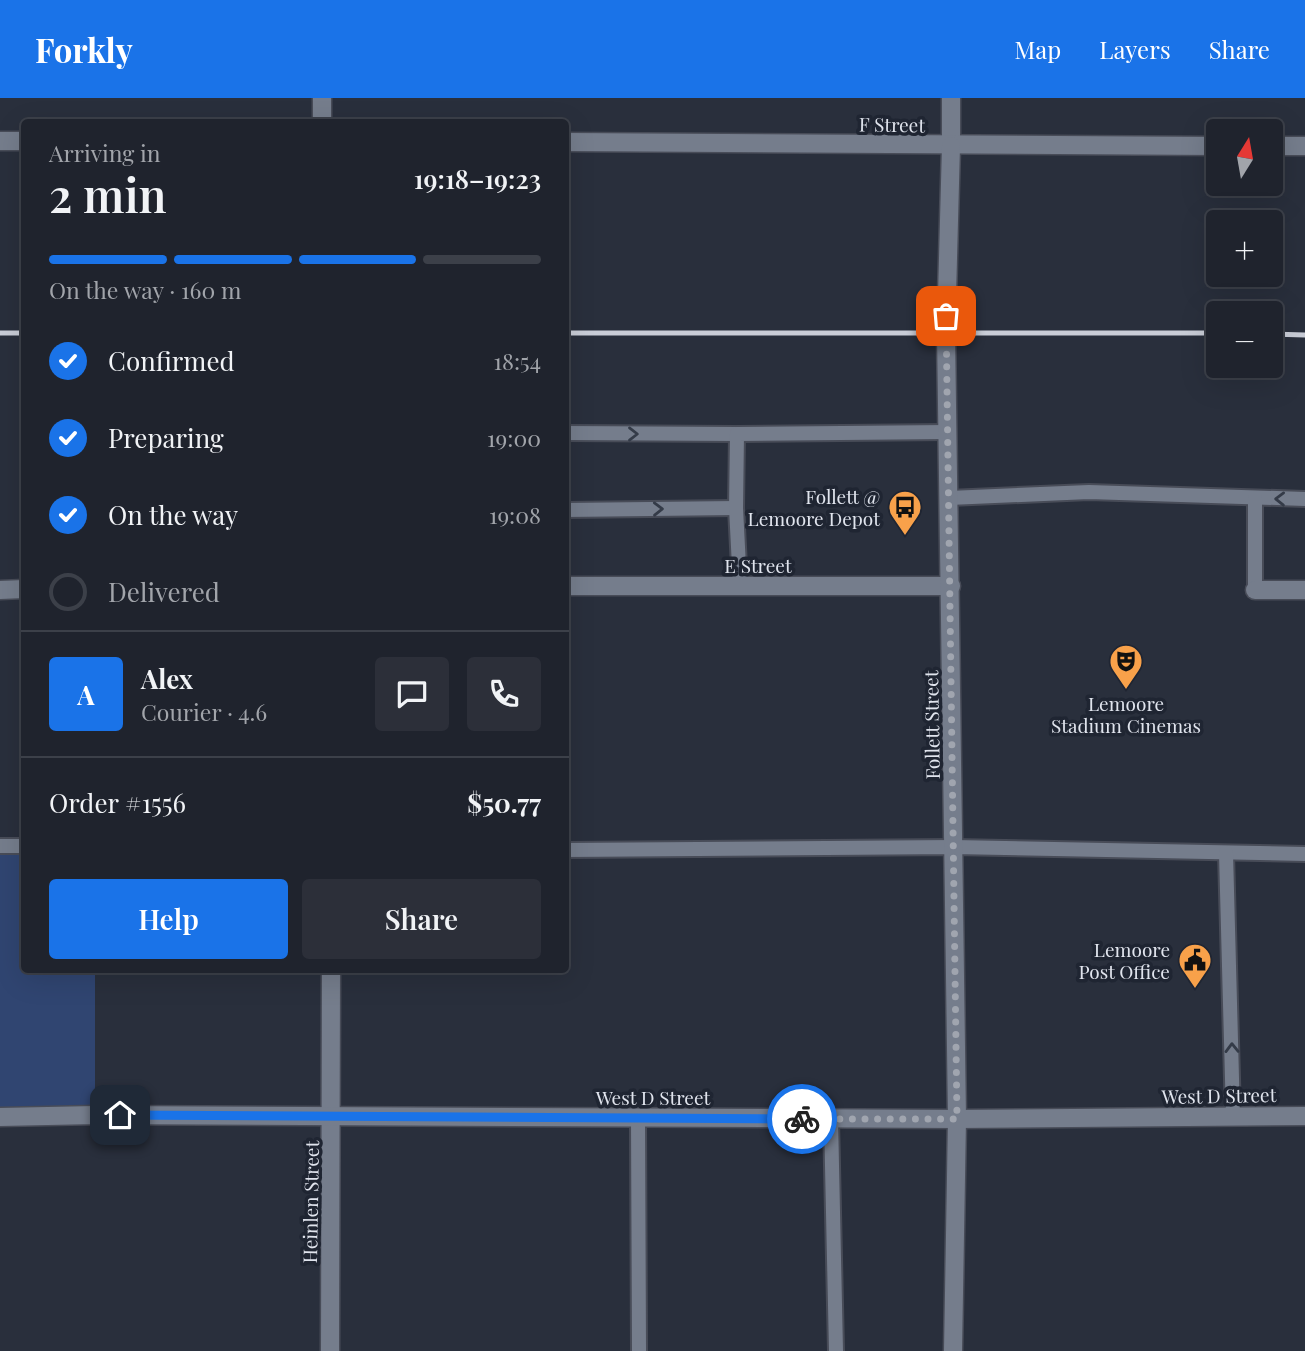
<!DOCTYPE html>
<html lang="en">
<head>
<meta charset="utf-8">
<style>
	:root { --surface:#1f232d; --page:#2c2f39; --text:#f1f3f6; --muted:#a1a4aa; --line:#3c4049; --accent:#1a73e8 }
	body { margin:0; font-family:"Playfair Display",serif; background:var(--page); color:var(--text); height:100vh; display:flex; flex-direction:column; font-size:26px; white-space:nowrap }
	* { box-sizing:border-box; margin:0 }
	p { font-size:23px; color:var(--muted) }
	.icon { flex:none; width:38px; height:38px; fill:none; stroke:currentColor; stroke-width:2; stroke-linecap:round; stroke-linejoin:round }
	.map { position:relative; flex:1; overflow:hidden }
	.drawer { position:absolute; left:21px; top:21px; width:548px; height:854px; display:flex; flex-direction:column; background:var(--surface); border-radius:7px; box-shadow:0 7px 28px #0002,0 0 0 2px var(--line) }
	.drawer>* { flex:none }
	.needle { width:46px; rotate:11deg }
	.fabs { position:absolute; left:1206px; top:21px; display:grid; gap:14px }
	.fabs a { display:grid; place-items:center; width:77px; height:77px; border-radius:7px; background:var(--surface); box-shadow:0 7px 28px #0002,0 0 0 2px var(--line); font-size:35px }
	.pin { position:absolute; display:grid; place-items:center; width:60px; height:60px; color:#fff; margin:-30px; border-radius:14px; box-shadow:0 4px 10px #0006 }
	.courier { position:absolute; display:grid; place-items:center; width:70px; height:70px; margin:-35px; border:5px solid #1a73e8; border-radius:50%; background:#fff; color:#222; box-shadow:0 2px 9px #0007 }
	.headline em { font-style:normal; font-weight:600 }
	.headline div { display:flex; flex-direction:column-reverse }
	.headline { display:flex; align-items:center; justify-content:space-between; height:119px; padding:0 28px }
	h1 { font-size:46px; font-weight:600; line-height:52px }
	.bar { display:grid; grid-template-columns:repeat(4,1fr); gap:10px 7px; align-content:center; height:84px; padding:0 28px }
	.bar i { height:9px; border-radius:5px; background:var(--line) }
	.bar .selected { background:var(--accent) }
	.bar p { grid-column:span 4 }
	.line { display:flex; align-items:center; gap:18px; padding:0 28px; border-top:2px solid var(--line) }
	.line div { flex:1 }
	.round { display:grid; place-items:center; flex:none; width:74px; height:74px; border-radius:7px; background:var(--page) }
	ol { padding:0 28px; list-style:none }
	li { display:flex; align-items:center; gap:21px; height:77px }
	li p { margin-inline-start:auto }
	li .icon { padding:7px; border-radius:50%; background:var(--accent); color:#fff; stroke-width:4 }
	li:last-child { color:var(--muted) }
	li i { width:38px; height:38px; border:4px solid var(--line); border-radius:50% }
	.button { display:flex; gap:14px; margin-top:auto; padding:14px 28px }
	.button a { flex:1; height:80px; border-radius:7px; background:var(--accent); color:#fff; font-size:28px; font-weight:600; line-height:80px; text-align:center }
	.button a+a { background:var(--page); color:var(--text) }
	header { display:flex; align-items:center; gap:42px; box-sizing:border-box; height:98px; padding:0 35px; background:var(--accent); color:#fff }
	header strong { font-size:33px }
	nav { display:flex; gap:38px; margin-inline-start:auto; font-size:24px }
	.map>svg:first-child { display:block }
	.green { fill:#304571 }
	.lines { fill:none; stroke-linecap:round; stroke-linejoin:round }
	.lane-casing { stroke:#484c58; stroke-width:18 }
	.street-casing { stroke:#484c58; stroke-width:21 }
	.secondary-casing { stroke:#484c58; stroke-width:21 }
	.lane { stroke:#757d8c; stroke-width:14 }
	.street { stroke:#757d8c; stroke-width:18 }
	.secondary { stroke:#757d8c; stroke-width:18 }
	.rail { stroke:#c9cdd7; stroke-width:5 }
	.oneway { stroke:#343b48 }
	.done { stroke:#a0a5af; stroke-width:7; stroke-dasharray:0 12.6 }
	.route { stroke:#1a73e8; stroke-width:9 }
	.labels { text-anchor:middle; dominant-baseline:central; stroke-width:7; stroke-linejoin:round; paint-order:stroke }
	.street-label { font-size:19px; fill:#e0e4ed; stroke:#1f2532 }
	.poi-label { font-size:19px; fill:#e0e4ed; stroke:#1f2532; text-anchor:end }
</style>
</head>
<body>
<header>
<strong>Forkly</strong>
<nav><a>Map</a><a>Layers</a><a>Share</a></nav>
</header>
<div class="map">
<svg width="1305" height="1253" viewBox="0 0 1305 1253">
	<rect width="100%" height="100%" fill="#292f3c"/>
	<path class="green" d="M 24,748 L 24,872 L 95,872 L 95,1017 L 0,1019 L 0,749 Z"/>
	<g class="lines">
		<defs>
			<g id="lane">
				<path d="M 565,335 L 737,336"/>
				<path d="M 949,400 L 1089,394 L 1305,401"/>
				<path d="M 1255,400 L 1255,492"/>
				<path d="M 565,412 L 736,410"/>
				<path d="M 740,488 L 736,410 L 737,336 L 948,334"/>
				<path d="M 0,748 L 24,748"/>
				<path d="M 565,752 L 954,749 L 1305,756"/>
				<path d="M 1226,755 L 1233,1018"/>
				<path d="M 638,1020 L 639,1253"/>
				<path d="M 831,1021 L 836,1253"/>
			</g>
			<g id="street">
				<path d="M 322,0 L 322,24"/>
				<path d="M 951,48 L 951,0"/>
				<path d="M 565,488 L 951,488"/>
				<path d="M 0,492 L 24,491"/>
				<path d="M 1255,492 L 1305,492"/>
				<path d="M 330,1253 L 331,872"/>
			</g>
			<g id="secondary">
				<path d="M 0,43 L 24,43"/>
				<path d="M 565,44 L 1218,48"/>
				<path d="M 951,48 L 946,235 L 957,1021 L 953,1253"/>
				<path d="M 1270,48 L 1305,48"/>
				<path d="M 0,1019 L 95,1017 L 957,1021 L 1305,1018"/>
			</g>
		</defs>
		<use href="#lane" class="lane-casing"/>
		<use href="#street" class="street-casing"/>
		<use href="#secondary" class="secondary-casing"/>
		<use href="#lane" class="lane"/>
		<use href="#street" class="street"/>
		<use href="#secondary" class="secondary"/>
		<g class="rail">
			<path d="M 0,235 L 24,235"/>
			<path d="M 565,235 L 1218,235"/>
			<path d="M 1270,236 L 1305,237"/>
		</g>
	</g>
	<defs><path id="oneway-chevron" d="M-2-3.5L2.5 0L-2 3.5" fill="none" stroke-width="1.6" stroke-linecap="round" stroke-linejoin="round" transform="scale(1.75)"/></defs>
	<g class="oneway">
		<use href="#oneway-chevron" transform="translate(633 336)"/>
		<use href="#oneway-chevron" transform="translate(1280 401) rotate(-179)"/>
		<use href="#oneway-chevron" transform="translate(658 411) rotate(-1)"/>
		<use href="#oneway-chevron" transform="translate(1232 950) rotate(-91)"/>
	</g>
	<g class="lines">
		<path class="done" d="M 802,1021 L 957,1021 L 946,218"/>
		<path class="route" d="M 120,1017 L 802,1021"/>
	</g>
	<defs>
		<symbol id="bus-pin" viewBox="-11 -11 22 30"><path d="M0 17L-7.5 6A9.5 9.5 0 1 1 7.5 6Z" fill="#f8a14a" stroke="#1f2532"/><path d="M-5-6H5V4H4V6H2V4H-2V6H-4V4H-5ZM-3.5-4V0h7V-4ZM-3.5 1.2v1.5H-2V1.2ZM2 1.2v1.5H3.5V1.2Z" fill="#111"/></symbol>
		<symbol id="theatre-pin" viewBox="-11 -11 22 30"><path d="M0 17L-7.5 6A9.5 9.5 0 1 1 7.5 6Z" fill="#f8a14a" stroke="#1f2532"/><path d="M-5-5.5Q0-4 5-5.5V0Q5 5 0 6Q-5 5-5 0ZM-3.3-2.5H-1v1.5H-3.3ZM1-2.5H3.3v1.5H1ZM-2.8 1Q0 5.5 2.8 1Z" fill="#111"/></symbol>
		<symbol id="civic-pin" viewBox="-11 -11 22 30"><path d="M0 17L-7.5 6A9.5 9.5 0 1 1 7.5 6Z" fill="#f8a14a" stroke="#1f2532"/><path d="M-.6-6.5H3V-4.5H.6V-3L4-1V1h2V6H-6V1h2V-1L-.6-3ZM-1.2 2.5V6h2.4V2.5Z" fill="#111"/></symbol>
	</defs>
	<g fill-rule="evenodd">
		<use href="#bus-pin" x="886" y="390" width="38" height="52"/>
		<use href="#theatre-pin" x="1107" y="544" width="38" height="52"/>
		<use href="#civic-pin" x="1176" y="843" width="38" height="52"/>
	</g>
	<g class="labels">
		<g class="street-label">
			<text transform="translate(892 26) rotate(1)">F Street</text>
			<text x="758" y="467">E Street</text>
			<text transform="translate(931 627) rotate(-91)">Follett Street</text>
			<text transform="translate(1219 997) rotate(-1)">West D Street</text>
			<text x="653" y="999">West D Street</text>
			<text transform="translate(310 1104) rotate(-89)">Heinlen Street</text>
		</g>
		<g class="poi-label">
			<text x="880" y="398">Follett @<tspan x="880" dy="22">Lemoore Depot</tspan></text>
			<text x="1126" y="605" text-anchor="middle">Lemoore<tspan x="1126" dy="22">Stadium Cinemas</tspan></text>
			<text x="1170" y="851">Lemoore<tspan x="1170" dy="22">Post Office</tspan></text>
		</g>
	</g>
</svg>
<div class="fabs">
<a><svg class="needle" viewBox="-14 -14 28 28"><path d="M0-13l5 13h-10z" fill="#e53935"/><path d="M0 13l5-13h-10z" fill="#a1a4aa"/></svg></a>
<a>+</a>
<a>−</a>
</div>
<div class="pin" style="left:946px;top:218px;background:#ea580c"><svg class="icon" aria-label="bag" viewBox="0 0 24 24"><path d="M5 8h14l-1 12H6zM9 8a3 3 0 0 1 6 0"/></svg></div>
<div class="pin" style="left:120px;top:1017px;background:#1f2937"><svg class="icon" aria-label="home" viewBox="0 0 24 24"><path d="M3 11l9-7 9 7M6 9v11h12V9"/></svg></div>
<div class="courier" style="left:802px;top:1021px"><svg class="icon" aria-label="bike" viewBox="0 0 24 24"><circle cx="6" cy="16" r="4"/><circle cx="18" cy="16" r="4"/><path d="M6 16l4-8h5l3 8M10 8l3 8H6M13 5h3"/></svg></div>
<section class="drawer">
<div class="headline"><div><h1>2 min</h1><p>Arriving in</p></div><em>19:18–19:23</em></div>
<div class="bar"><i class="selected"></i><i class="selected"></i><i class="selected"></i><i></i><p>On the way · 160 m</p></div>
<ol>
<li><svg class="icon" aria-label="check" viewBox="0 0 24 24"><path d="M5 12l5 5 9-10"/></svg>Confirmed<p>18:54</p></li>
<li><svg class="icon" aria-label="check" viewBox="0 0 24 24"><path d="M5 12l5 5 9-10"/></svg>Preparing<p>19:00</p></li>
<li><svg class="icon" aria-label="check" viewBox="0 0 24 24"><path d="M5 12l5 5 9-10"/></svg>On the way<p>19:08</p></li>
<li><i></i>Delivered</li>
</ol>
<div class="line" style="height:126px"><b class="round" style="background:var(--accent);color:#fff">A</b><div><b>Alex</b><p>Courier · 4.6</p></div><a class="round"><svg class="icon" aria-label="chat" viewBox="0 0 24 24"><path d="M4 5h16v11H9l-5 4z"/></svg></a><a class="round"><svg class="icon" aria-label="phone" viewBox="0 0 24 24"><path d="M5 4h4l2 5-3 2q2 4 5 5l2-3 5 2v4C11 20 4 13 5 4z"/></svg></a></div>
<div class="line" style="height:91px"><div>Order #1556</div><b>$50.77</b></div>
<div class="button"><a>Help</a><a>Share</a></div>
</section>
</div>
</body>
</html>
